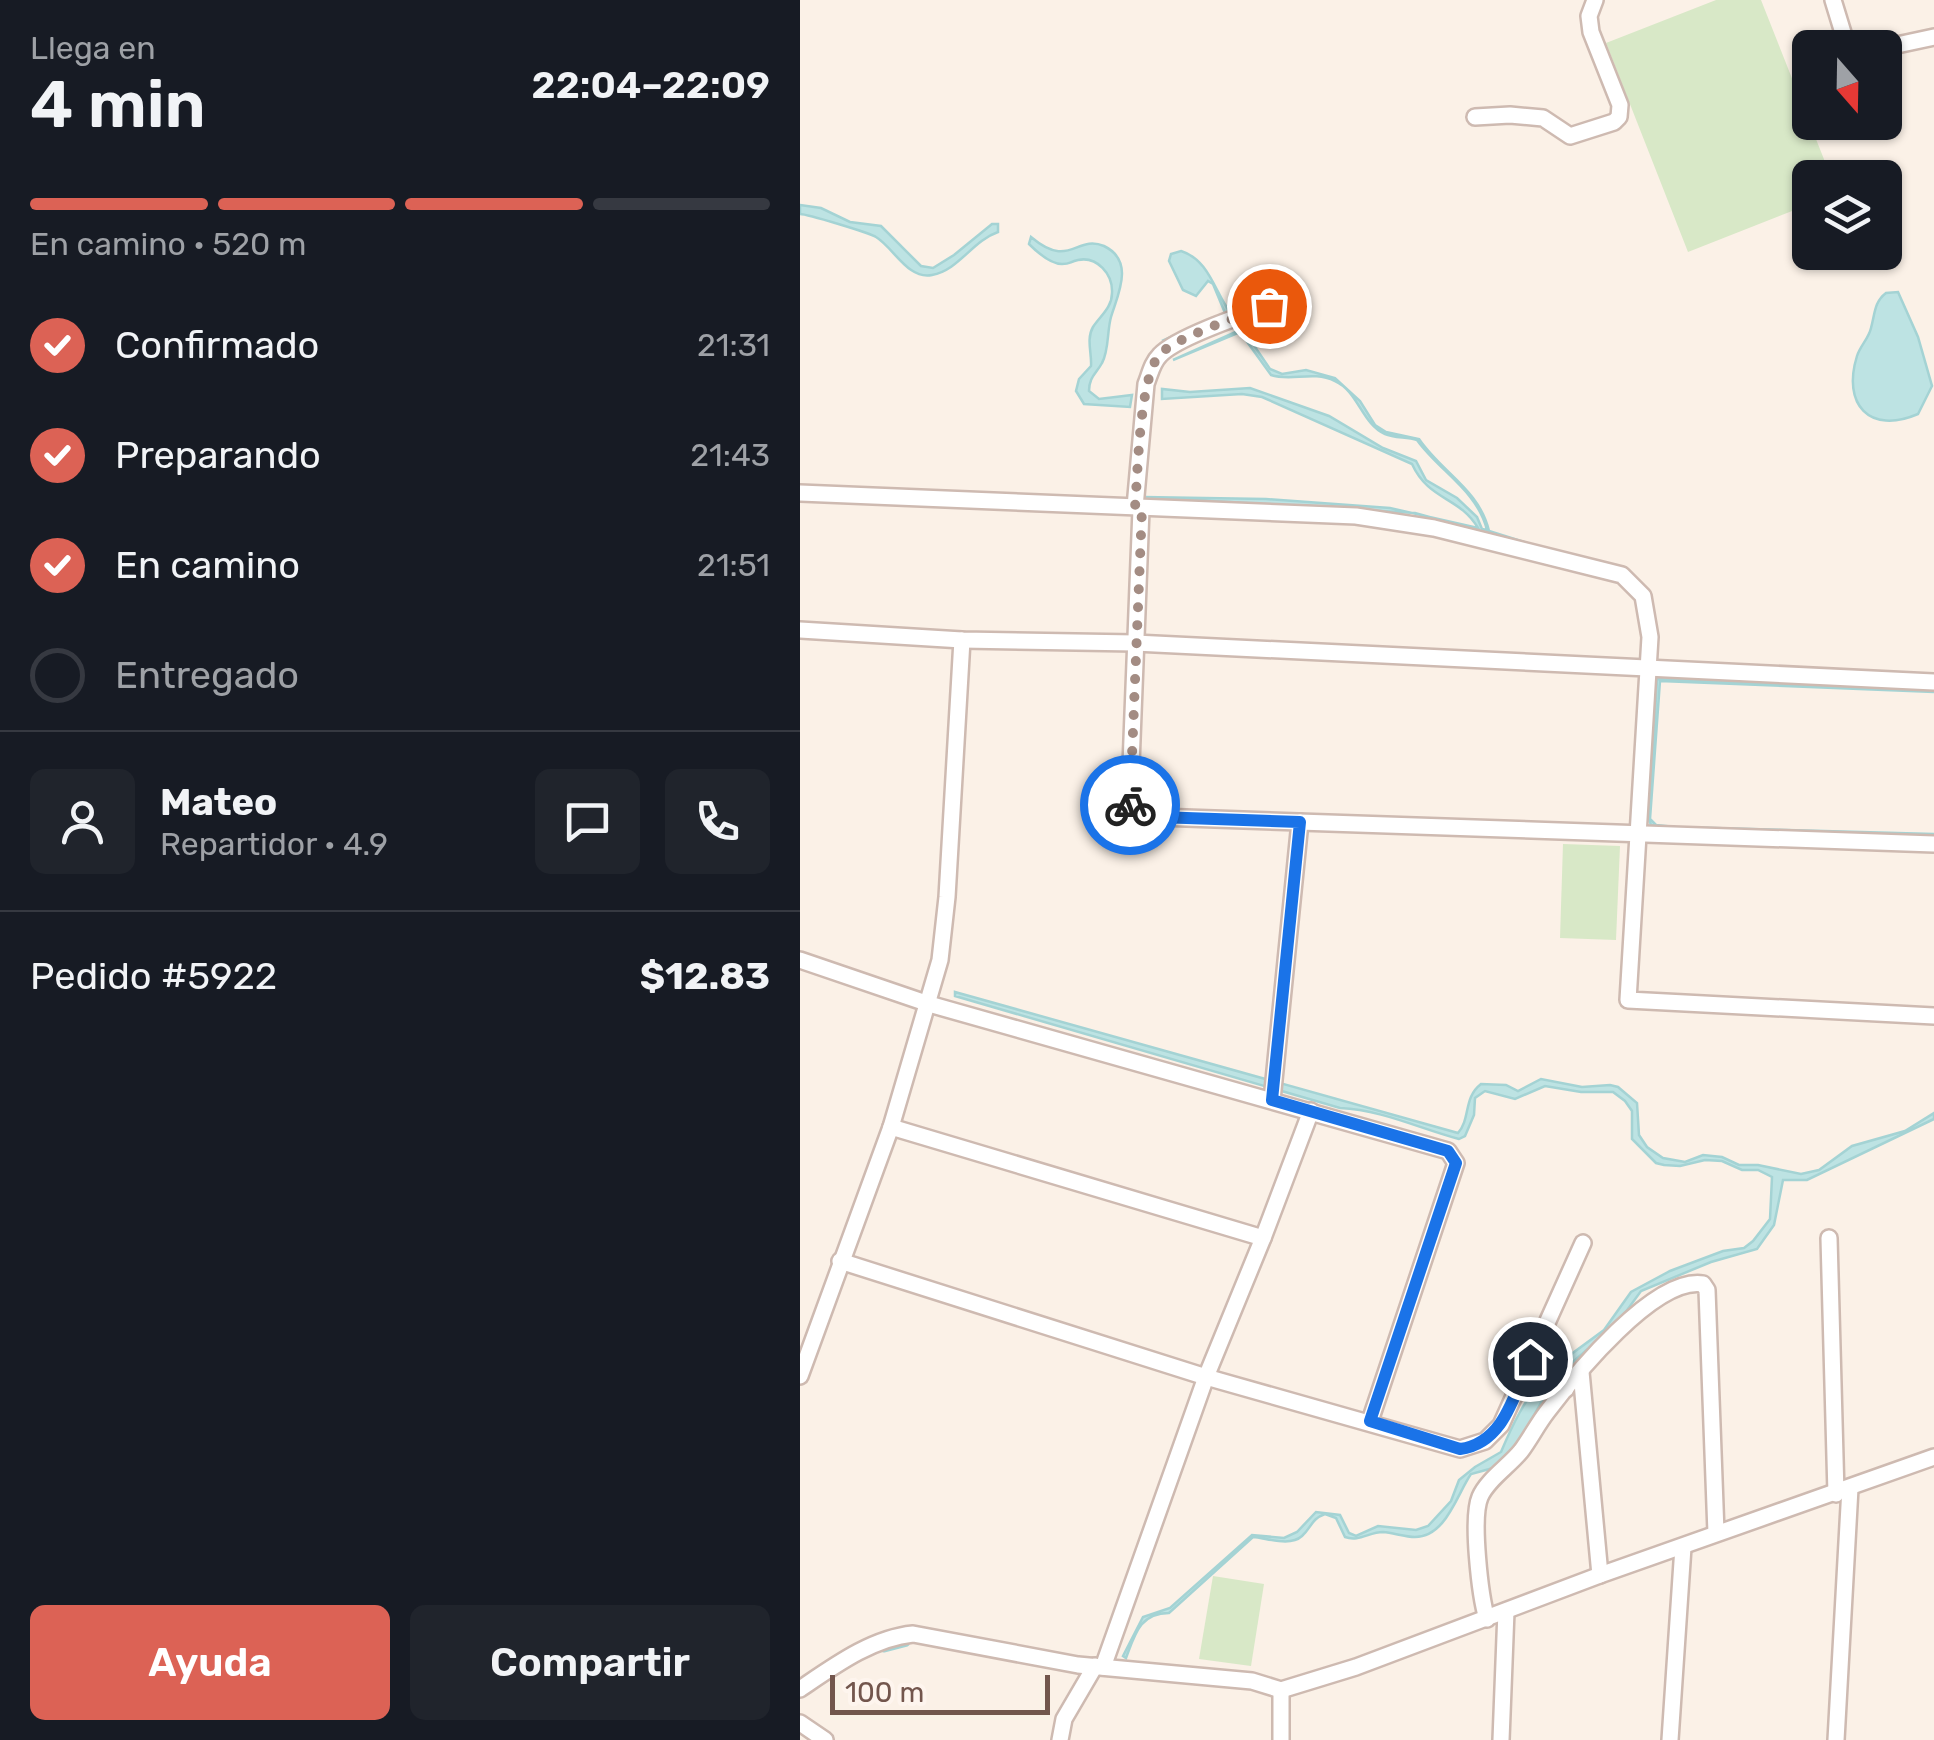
<!DOCTYPE html>
<html lang="es">
<head>
<meta charset="utf-8">
<style>
	:root { --surface:#171b24; --page:#20242c; --text:#f1f3f6; --muted:#9ea1a6; --line:#363941; --accent:#dc6255 }
	body { margin:0; font-family:Rubik,sans-serif; background:var(--page); color:var(--text); height:100vh; display:flex; flex-direction:column; font-size:38px; white-space:nowrap }
	* { box-sizing:border-box; margin:0 }
	p { font-size:32px; color:var(--muted) }
	.icon { flex:none; width:55px; height:55px; fill:none; stroke:currentColor; stroke-width:2; stroke-linecap:round; stroke-linejoin:round }
	.map { position:relative; flex:1; overflow:hidden }
	.panel { display:flex; flex-direction:column; background:var(--surface); width:800px }
	.panel>* { flex:none }
	.needle { width:65px; rotate:160deg }
	.controls { position:absolute; left:992px; top:30px; display:grid; gap:20px }
	.controls a { display:grid; place-items:center; width:110px; height:110px; border-radius:15px; background:var(--surface); box-shadow:0 2px 8px #0004; font-size:50px }
	.scale { position:absolute; left:30px; bottom:25px; width:220px; box-sizing:border-box; padding-left:10px; border:5px solid #73564d; border-top:0; font-size:28px; line-height:35px; white-space:nowrap; color:#73564d; -webkit-text-stroke:8px #fef5ee; paint-order:stroke }
	.pin { position:absolute; display:grid; place-items:center; width:85px; height:85px; color:#fff; margin:-42px; border:5px solid #fff; border-radius:50%; box-shadow:0 2px 10px #0007 }
	.courier { position:absolute; display:grid; place-items:center; width:100px; height:100px; margin:-50px; border:8px solid #1a73e8; border-radius:50%; background:#fff; color:#222; box-shadow:0 2px 12px #0007 }
	.headline em { font-style:normal; font-weight:600 }
	.headline div { display:flex; flex-direction:column-reverse }
	.headline { display:flex; align-items:center; justify-content:space-between; height:170px; padding:0 30px }
	h1 { font-size:65px; font-weight:600; line-height:75px }
	.bar { display:grid; grid-template-columns:repeat(4,1fr); gap:15px 10px; align-content:center; height:120px; padding:0 30px }
	.bar i { height:12px; border-radius:8px; background:var(--line) }
	.bar .current { background:var(--accent) }
	.bar p { grid-column:span 4 }
	.line { display:flex; align-items:center; gap:25px; padding:0 30px; border-top:2px solid var(--line) }
	.line div { flex:1 }
	.round { display:grid; place-items:center; flex:none; width:105px; height:105px; border-radius:15px; background:var(--page) }
	ol { padding:0 30px; list-style:none }
	li { display:flex; align-items:center; gap:30px; height:110px }
	li p { margin-inline-start:auto }
	li .icon { padding:10px; border-radius:50%; background:var(--accent); color:#fff; stroke-width:4 }
	li:last-child { color:var(--muted) }
	li i { width:55px; height:55px; border:5px solid var(--line); border-radius:50% }
	.button { display:flex; gap:20px; margin-top:auto; padding:20px 30px }
	.button a { flex:1; height:115px; border-radius:15px; background:var(--accent); color:#fff; font-size:40px; font-weight:600; line-height:115px; text-align:center }
	.button a+a { background:var(--page); color:var(--text) }
	main { display:flex; flex:1; min-height:0 }
	.map>svg:first-child { display:block }
	.green { fill:#d8e8c7 }
	.water { fill:#bde3e3; stroke:#a4d3d4; stroke-width:2.5 }
	.lines { fill:none; stroke-linecap:round; stroke-linejoin:round }
	.stream { stroke:#a4d3d4; stroke-width:5 }
	.minor-casing { stroke:#cebab1; stroke-width:20 }
	.minor { stroke:#fff; stroke-width:15 }
	.done { stroke:#a38c83; stroke-width:10; stroke-dasharray:0 18 }
	.route { stroke:#1a73e8; stroke-width:12 }
</style>
</head>
<body>
<main>
<section class="panel">
<div class="headline"><div><h1>4 min</h1><p>Llega en</p></div><em>22:04–22:09</em></div>
<div class="bar"><i class="current"></i><i class="current"></i><i class="current"></i><i></i><p>En camino · 520 m</p></div>
<ol>
<li><svg class="icon" aria-label="check" viewBox="0 0 24 24"><path d="M5 12l5 5 9-10"/></svg>Confirmado<p>21:31</p></li>
<li><svg class="icon" aria-label="check" viewBox="0 0 24 24"><path d="M5 12l5 5 9-10"/></svg>Preparando<p>21:43</p></li>
<li><svg class="icon" aria-label="check" viewBox="0 0 24 24"><path d="M5 12l5 5 9-10"/></svg>En camino<p>21:51</p></li>
<li><i></i>Entregado</li>
</ol>
<div class="line" style="height:180px"><a class="round"><svg class="icon" aria-label="person" viewBox="0 0 24 24"><circle cx="12" cy="8" r="4"/><path d="M4 21q1-7 8-7t8 7"/></svg></a><div><b>Mateo</b><p>Repartidor · 4.9</p></div><a class="round"><svg class="icon" aria-label="chat" viewBox="0 0 24 24"><path d="M4 5h16v11H9l-5 4z"/></svg></a><a class="round"><svg class="icon" aria-label="phone" viewBox="0 0 24 24"><path d="M5 4h4l2 5-3 2q2 4 5 5l2-3 5 2v4C11 20 4 13 5 4z"/></svg></a></div>
<div class="line" style="height:130px"><div>Pedido #5922</div><b>$12.83</b></div>
<div class="button"><a>Ayuda</a><a>Compartir</a></div>
</section>
<div class="map">
<svg width="1134" height="1740" viewBox="0 0 1134 1740">
	<rect width="100%" height="100%" fill="#fbf1e7"/>
	<g class="green">
		<path d="M 916,0 L 961,0 L 1031,177 L 1010,178 L 1010,204 L 888,252 L 806,43 Z"/>
		<path d="M 763,844 L 820,846 L 816,940 L 760,938 Z"/>
		<path d="M 413,1576 L 464,1584 L 451,1666 L 399,1659 Z"/>
	</g>
	<g class="water">
		<path d="M 0,205 L 21,208 L 50,222 L 81,226 L 121,266 L 133,268 L 154,255 L 192,224 L 198,224 L 198,232 C 172,241 159,270 132,275 C 108,280 94,248 76,237 C 70,233 7,214 0,214 Z"/>
		<path d="M 231,237 C 270,270 276,234 304,246 C 335,261 318,294 311,317 C 307,331 309,351 302,363 C 296,374 289,377 289,391 L 299,399 L 332,395 L 330,407 L 284,404 L 276,391 L 279,379 L 291,366 C 292,354 286,339 293,327 C 300,316 312,308 312,293 C 313,274 297,256 278,260 C 269,262 271,264 262,264 C 250,264 238,253 229,244 Z"/>
		<path d="M 381,251 C 410,260 415,294 432,315 L 362,341 L 425,313 L 413,284 L 408,281 L 396,296 L 383,290 L 369,261 L 371,254 Z"/>
		<path d="M 1098,292 L 1118,337 L 1132,386 L 1118,414 C 1069,435 1042,404 1057,356 C 1060,346 1069,338 1071,328 C 1075,314 1074,302 1086,293 Z"/>
		<path d="M 440,325 L 470,369 L 482,374 L 506,370 L 535,378 L 560,401 L 575,425 L 586,432 L 619,439 C 642,473 679,489 689,531 L 746,549 L 615,513 L 343,497 L 466,499 L 590,508 L 678,528 C 659,496 629,501 612,464 L 462,397 L 442,394 L 362,399 L 362,389 L 390,392 L 450,388 L 529,416 L 583,448 L 616,461 L 626,480 L 657,498 L 677,517 L 682,529 L 687,530 C 677,490 639,471 617,440 C 606,437 594,438 585,434 C 562,424 558,391 535,381 C 512,370 492,382 471,375 L 440,332 L 373,360 L 438,331 L 436,327 Z"/>
		<path d="M 857,679 L 1134,692 L 860,681 L 850,819 L 856,825 L 875,827 L 1133,834 L 1132,838 L 875,829 L 851,825 L 849,820 Z"/>
		<path d="M 155,992 L 658,1133 C 671,1118 663,1098 681,1084 L 706,1085 L 718,1091 L 741,1079 L 782,1087 L 810,1085 L 818,1087 L 837,1103 L 839,1135 L 847,1147 L 863,1158 L 885,1162 L 903,1155 L 922,1157 L 939,1165 L 958,1165 L 1001,1174 L 1019,1170 L 1052,1146 L 1105,1131 L 1134,1113 L 1134,1119 L 1007,1180 L 983,1180 L 974,1225 L 957,1249 L 911,1262 L 841,1291 L 817,1324 L 774,1361 L 761,1376 L 751,1369 L 804,1330 L 831,1292 L 870,1271 L 923,1251 L 944,1248 L 953,1241 L 970,1219 L 972,1177 L 958,1170 L 942,1170 L 922,1161 L 905,1160 L 880,1166 L 864,1165 L 856,1163 L 832,1139 L 832,1111 L 825,1101 L 813,1092 L 781,1092 L 745,1086 L 715,1099 L 685,1091 L 675,1098 L 674,1115 L 665,1136 L 659,1139 C 618,1128 582,1110 540,1108 L 155,996 Z"/>
		<path d="M 744,1378 L 751,1385 L 712,1454 L 693,1468 L 671,1474 C 657,1494 646,1537 615,1537 C 605,1537 594,1533 583,1532 C 569,1532 559,1542 545,1537 L 536,1518 L 525,1514 C 511,1519 512,1527 502,1536 C 490,1547 467,1538 453,1537 L 369,1613 C 340,1613 335,1634 326,1658 L 323,1656 L 343,1617 L 370,1608 L 452,1535 L 484,1538 L 497,1532 L 516,1512 L 540,1515 L 549,1533 L 556,1536 L 578,1526 L 616,1530 L 628,1526 L 651,1501 L 659,1480 L 675,1467 L 701,1452 C 712,1426 724,1400 744,1378 Z"/>
	</g>
	<g class="lines">
		<path class="stream" d="M 84,1650 L 107,1644"/>
		<defs>
			<g id="minor">
				<path d="M 1033,0 L 1044,36 L 1058,48"/>
				<path d="M 1083,48 L 1134,37"/>
				<path d="M 675,117 L 710,115 L 743,118 L 770,136 L 814,122 L 819,117 L 820,105 L 791,32 L 789,16 L 795,0"/>
				<path d="M 0,493 L 556,516 L 634,528 L 822,575 L 843,596 L 850,637 L 828,1000 L 1134,1016"/>
				<path d="M 335,507 L 346,384 C 350,374 352,363 360,355 C 377,337 443,315 469,306"/>
				<path d="M 341,509 L 329,816 L 1134,844"/>
				<path d="M 0,630 L 162,640 L 335,643 L 1134,682"/>
				<path d="M 0,960 L 129,1004 L 648,1151 L 656,1163 L 570,1421"/>
				<path d="M 472,1100 L 500,822"/>
				<path d="M 91,1127 L 463,1238"/>
				<path d="M 1029,1238 L 1036,1494"/>
				<path d="M 40,1261 L 406,1377 L 660,1449 L 685,1441 L 701,1425 L 783,1243"/>
				<path d="M 730,1359 L 766,1389"/>
				<path d="M 781,1372 L 800,1575"/>
				<path d="M 0,1376 L 91,1127 L 140,960 L 147,897 L 162,640"/>
				<path d="M 687,1619 C 680,1596 671,1518 680,1497 C 687,1480 709,1466 721,1451 C 730,1439 737,1425 747,1412 C 774,1376 855,1276 903,1284 L 907,1290 L 916,1533"/>
				<path d="M 303,1667 L 406,1377 L 463,1238 L 511,1111"/>
				<path d="M 0,1689 C 34,1666 72,1638 113,1634 L 278,1665 L 452,1681 L 481,1690 L 556,1667 L 800,1575 L 1134,1457"/>
				<path d="M 481,1690 L 481,1740"/>
				<path d="M 0,1723 L 25,1740"/>
				<path d="M 260,1740 L 264,1719 L 295,1666"/>
				<path d="M 701,1740 L 706,1611"/>
				<path d="M 870,1740 L 883,1547"/>
				<path d="M 1036,1740 L 1050,1488"/>
			</g>
		</defs>
		<use href="#minor" class="minor-casing"/>
		<use href="#minor" class="minor"/>
	</g>
	<g class="lines">
		<path class="done" d="M 330,805 L 342,509 L 335,507 C 338,474 339,374 361,353 C 380,336 443,315 469,306"/>
		<path class="route" d="M 330,805 L 329,816 L 500,822 L 472,1100 L 648,1151 L 656,1163 L 570,1421 L 660,1449 C 704,1443 714,1395 730,1359"/>
	</g>
</svg>
<div class="controls">
<a><svg class="needle" viewBox="-14 -14 28 28"><path d="M0-13l5 13h-10z" fill="#e53935"/><path d="M0 13l5-13h-10z" fill="#9ea1a6"/></svg></a>
<a><svg class="icon" aria-label="layers" viewBox="0 0 24 24"><path d="M12 4l9 5-9 5-9-5zM3 14l9 5 9-5"/></svg></a>
</div>
<div class="scale">100 m</div>
<div class="pin" style="left:469px;top:306px;background:#ea580c"><svg class="icon" aria-label="bag" viewBox="0 0 24 24"><path d="M5 8h14l-1 12H6zM9 8a3 3 0 0 1 6 0"/></svg></div>
<div class="pin" style="left:730px;top:1359px;background:#1f2937"><svg class="icon" aria-label="home" viewBox="0 0 24 24"><path d="M3 11l9-7 9 7M6 9v11h12V9"/></svg></div>
<div class="courier" style="left:330px;top:805px"><svg class="icon" aria-label="bike" viewBox="0 0 24 24"><circle cx="6" cy="16" r="4"/><circle cx="18" cy="16" r="4"/><path d="M6 16l4-8h5l3 8M10 8l3 8H6M13 5h3"/></svg></div>
</div>
</main>
</body>
</html>
